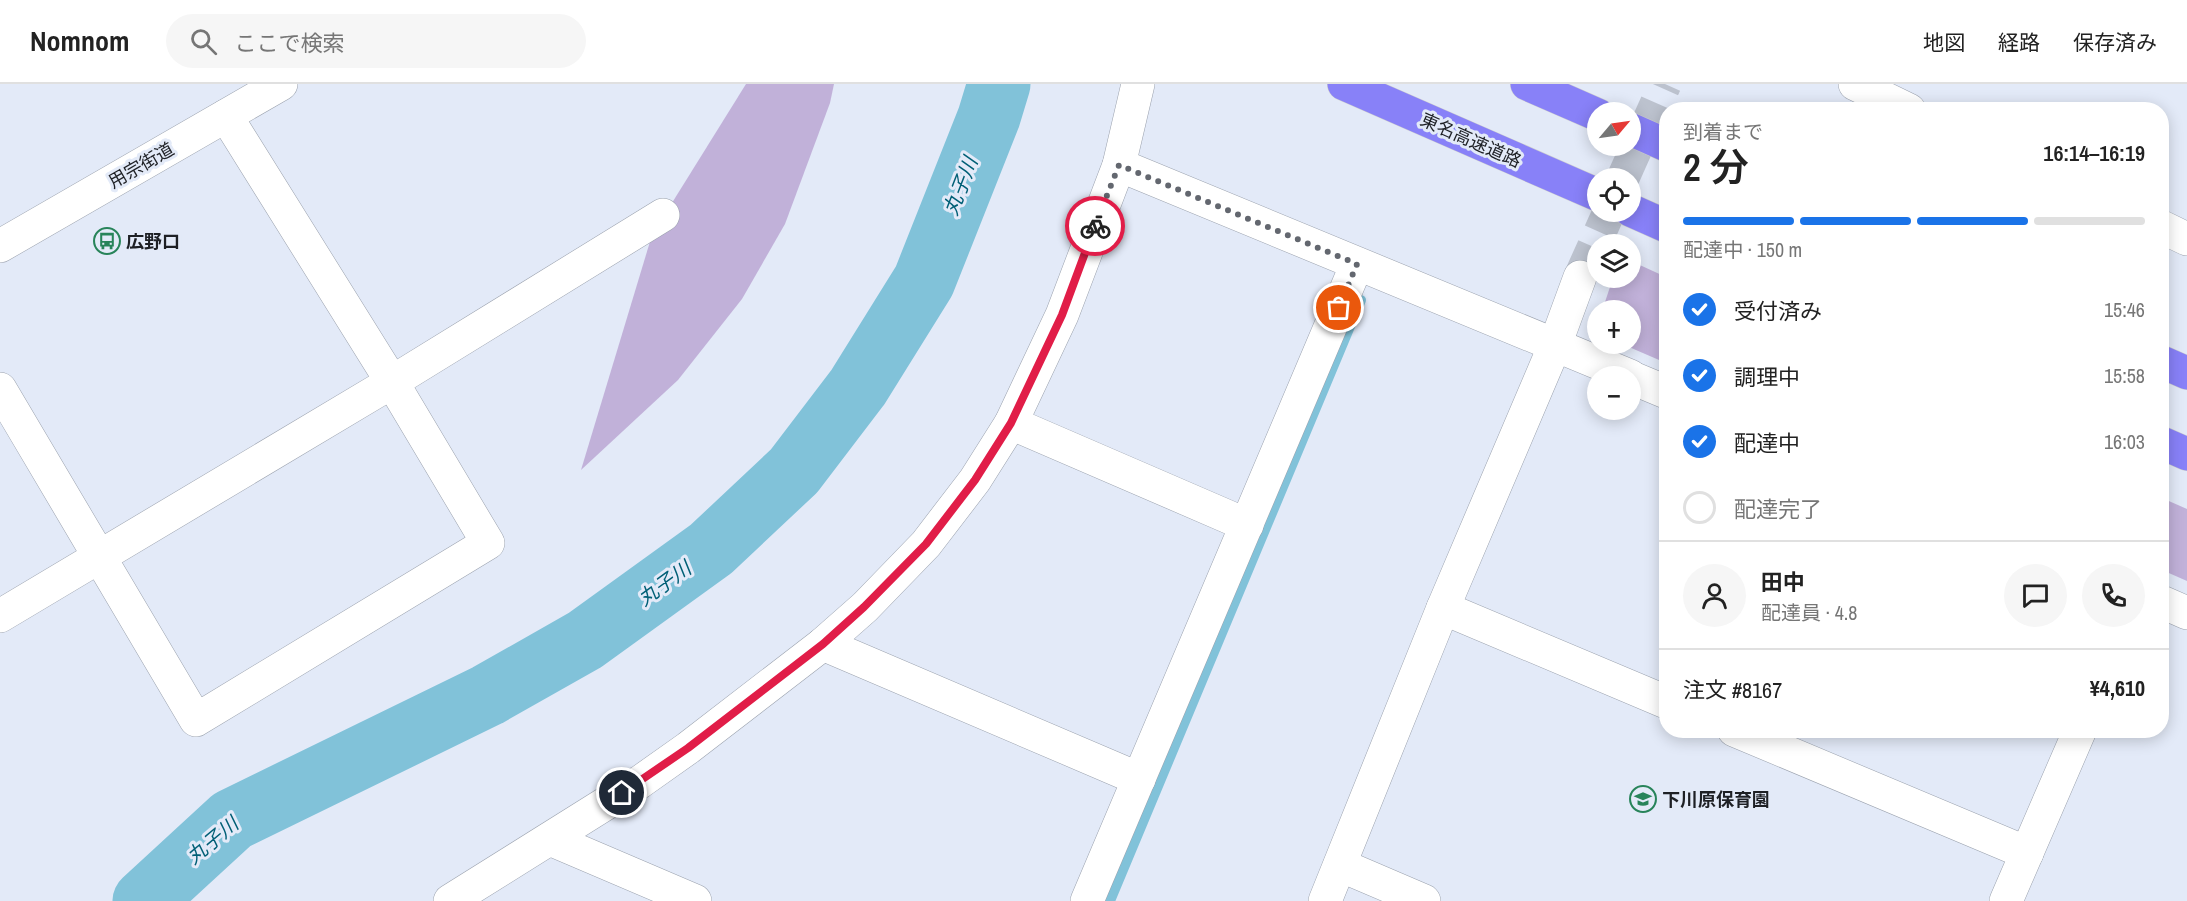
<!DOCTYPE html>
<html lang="ja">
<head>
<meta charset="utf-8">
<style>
	:root { --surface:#fff; --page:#f6f6f6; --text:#222; --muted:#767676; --line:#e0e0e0; --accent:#1a73e8 }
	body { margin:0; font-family:"Archivo Narrow","Noto Sans JP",sans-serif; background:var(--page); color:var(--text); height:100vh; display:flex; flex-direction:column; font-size:22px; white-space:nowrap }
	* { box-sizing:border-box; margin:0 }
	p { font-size:20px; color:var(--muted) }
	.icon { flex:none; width:33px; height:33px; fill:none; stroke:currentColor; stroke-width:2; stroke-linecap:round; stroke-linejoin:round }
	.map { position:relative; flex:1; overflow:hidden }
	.sheet { position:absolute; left:1659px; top:18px; width:510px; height:636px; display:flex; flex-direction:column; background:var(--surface); border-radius:24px; box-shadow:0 3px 15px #0003 }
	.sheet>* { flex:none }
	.needle { width:39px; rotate:61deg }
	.fabs { position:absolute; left:1587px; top:18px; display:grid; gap:12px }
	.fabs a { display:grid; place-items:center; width:54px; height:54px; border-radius:50%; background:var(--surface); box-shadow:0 3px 15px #0003; font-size:30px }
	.pin { position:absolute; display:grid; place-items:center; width:51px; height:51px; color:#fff; margin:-26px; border:3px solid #fff; border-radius:50%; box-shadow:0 2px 6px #0007 }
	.courier { position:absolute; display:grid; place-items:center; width:60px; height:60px; margin:-30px; border:4px solid #e11d48; border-radius:50%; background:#fff; color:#222; box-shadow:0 2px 8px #0007 }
	.summary em { font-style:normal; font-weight:600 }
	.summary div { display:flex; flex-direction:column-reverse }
	.summary { display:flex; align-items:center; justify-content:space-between; height:102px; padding:0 24px }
	h1 { font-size:39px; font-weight:600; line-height:45px }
	.bar { display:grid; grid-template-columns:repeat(4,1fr); gap:9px 6px; align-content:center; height:72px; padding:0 24px }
	.bar i { height:8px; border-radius:4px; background:var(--line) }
	.bar .active { background:var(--accent) }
	.bar p { grid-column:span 4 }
	.line { display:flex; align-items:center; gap:15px; padding:0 24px; border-top:2px solid var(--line) }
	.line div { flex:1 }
	.round { display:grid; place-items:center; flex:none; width:63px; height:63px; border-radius:32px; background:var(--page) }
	ol { padding:0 24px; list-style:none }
	li { display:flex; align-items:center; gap:18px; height:66px }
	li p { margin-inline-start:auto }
	li .icon { padding:6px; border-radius:50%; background:var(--accent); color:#fff; stroke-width:4 }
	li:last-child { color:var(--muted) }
	li i { width:33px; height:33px; border:3px solid var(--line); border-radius:50% }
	header { display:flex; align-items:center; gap:36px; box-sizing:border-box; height:84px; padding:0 30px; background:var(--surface); border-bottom:2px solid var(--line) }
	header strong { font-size:28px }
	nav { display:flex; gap:33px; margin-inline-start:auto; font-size:21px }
	.search { width:420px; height:54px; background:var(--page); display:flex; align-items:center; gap:15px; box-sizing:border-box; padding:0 21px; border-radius:33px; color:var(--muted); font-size:22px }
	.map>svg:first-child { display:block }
	.green { fill:#c1b1d9 }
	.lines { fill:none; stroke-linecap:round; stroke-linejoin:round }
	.stream { stroke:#81c2d9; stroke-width:10 }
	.river { stroke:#81c2d9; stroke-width:63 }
	.minor-tunnel { stroke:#bcc2ce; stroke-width:33; stroke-dasharray:33 16; stroke-linecap:butt }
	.minor-casing { stroke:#9ba2ae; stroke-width:34 }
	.highway-casing { stroke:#cececf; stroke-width:34 }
	.minor { stroke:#fff; stroke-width:33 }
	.highway { stroke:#8881f8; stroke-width:33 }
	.done { stroke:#63676f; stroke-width:6; stroke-dasharray:0 10.8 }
	.route { stroke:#e11d48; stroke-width:8 }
	.labels { text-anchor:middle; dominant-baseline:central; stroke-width:6; stroke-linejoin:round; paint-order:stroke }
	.street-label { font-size:18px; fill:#1e2025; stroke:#e3eaf8 }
	.poi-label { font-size:18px; font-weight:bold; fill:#1e2025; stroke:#e3eaf8; text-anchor:start }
	.water-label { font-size:20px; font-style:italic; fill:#015f76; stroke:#e3eaf8 }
</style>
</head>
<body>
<header>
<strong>Nomnom</strong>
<div class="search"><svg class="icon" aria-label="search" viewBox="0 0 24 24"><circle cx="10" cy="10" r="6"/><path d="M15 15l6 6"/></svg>ここで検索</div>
<nav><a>地図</a><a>経路</a><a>保存済み</a></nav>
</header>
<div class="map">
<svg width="2187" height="817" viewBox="0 0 2187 817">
	<rect width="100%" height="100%" fill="#e3eaf8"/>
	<g class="green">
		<path d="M 746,0 L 834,0 L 830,19 L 785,140 L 742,215 L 678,296 L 581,386 L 652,151 Z"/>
		<path d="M 1631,177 L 1666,193 L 1666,279 L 1629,263 L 1625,260 L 1630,260 L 1630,226 L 1607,226 L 1605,218 L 1613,194 L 1630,194 Z"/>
		<path d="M 2162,414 L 2187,425 L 2187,497 L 2162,486 Z"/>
	</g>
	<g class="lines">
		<path class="stream" d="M 1110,817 L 1361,216"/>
		<path class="river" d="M 144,817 L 232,736 L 488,611 L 585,556 L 711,465 L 794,387 L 858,303 L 924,197 L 989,33 L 999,0"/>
		<g class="minor-tunnel">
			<path d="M 1623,94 L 1665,0"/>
			<path d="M 1580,193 L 1609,128"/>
		</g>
		<defs>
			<g id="minor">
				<path d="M 1855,0 L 1909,26"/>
				<path d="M 1119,81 L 1630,292"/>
				<path d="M 2162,143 L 2187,155"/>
				<path d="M 0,162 L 281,0"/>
				<path d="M 1630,293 L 1666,308"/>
				<path d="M 0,305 L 196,636 L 488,459 L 392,298 L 226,32"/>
				<path d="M 1011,339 L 1247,441"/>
				<path d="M 2162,518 L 2187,529"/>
				<path d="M 1443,524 L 1666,618"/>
				<path d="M 0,532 L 392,298 L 663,131"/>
				<path d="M 823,560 L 1139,695"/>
				<path d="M 1734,646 L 2027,769"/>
				<path d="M 550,755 L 695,817"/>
				<path d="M 1340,781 L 1424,817"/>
				<path d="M 450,817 L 640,698 L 688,664 L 823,560 L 865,523 L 926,460 L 975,396 L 1011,339 L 1062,231 L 1119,81 L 1138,0"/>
				<path d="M 1087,817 L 1357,180"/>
				<path d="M 1325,817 L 1443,524 L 1555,261 L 1580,193"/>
				<path d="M 2006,817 L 2080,646"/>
			</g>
			<g id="highway">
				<path d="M 1344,0 L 1598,111"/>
				<path d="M 1527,0 L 1598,31"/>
				<path d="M 1630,45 L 1666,61"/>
				<path d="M 1630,126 L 1666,142"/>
				<path d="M 2162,278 L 2187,289"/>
				<path d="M 2162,359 L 2187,370"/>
			</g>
		</defs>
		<use href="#minor" class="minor-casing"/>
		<use href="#highway" class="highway-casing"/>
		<use href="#minor" class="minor"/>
		<use href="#highway" class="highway"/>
	</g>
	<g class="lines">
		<path class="done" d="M 1095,142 L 1119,81 L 1357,180 L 1339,224"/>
		<path class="route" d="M 622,709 L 688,664 L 823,560 L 864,523 L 926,460 L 975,396 L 1011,339 L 1062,231 L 1095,142"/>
	</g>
	<defs>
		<symbol id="bus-ring" viewBox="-11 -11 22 22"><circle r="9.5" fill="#e3eaf8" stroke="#28845a" stroke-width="1.5"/><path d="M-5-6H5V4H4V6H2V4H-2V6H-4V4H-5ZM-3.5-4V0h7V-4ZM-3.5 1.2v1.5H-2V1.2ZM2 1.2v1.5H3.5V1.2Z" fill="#28845a"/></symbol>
		<symbol id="school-ring" viewBox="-11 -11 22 22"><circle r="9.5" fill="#e3eaf8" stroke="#28845a" stroke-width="1.5"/><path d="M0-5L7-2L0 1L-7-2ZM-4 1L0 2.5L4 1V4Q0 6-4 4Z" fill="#28845a"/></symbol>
	</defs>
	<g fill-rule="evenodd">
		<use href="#bus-ring" x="92" y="142" width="30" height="30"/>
		<use href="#school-ring" x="1628" y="700" width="30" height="30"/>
	</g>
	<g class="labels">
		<g class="street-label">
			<text transform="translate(1471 56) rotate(24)">東名高速道路</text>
			<text transform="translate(141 81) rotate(-30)">用宗街道</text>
		</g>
		<g class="poi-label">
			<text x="126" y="157">広野口</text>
			<text x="1662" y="715">下川原保育園</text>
		</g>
		<g class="water-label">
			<text transform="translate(960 102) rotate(-69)">丸子川</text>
			<text transform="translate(664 499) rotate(-36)">丸子川</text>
			<text transform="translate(212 756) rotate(-40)">丸子川</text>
		</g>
	</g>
</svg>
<div class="fabs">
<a><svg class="needle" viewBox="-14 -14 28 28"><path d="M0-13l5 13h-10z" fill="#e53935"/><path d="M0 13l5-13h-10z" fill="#767676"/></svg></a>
<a><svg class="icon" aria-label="locate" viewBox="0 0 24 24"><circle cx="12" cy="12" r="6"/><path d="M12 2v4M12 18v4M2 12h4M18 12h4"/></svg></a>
<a><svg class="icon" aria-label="layers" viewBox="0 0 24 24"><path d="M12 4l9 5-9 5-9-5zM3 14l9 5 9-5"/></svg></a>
<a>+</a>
<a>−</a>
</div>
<div class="pin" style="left:1339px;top:224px;background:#ea580c"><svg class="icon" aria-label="bag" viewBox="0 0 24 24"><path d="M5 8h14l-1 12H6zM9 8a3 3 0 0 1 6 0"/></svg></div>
<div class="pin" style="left:622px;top:709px;background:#1f2937"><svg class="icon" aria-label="home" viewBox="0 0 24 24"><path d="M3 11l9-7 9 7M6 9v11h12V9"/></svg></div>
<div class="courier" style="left:1095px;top:142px"><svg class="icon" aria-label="bike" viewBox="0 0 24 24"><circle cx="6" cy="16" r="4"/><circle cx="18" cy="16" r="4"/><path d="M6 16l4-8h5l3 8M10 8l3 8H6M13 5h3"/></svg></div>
<section class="sheet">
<div class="summary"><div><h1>2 分</h1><p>到着まで</p></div><em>16:14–16:19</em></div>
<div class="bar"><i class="active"></i><i class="active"></i><i class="active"></i><i></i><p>配達中 · 150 m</p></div>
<ol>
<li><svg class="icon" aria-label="check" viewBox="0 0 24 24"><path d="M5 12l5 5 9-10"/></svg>受付済み<p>15:46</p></li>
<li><svg class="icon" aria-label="check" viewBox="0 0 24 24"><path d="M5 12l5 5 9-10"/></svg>調理中<p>15:58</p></li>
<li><svg class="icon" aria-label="check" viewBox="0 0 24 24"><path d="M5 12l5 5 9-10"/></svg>配達中<p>16:03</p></li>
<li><i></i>配達完了</li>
</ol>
<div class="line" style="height:108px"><a class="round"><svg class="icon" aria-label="person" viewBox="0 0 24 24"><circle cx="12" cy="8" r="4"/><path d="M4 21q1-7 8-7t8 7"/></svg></a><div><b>田中</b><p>配達員 · 4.8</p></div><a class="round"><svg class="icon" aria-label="chat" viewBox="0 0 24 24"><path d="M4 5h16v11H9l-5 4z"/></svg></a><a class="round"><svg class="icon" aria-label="phone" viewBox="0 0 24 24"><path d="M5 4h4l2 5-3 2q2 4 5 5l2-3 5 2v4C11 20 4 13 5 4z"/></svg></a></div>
<div class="line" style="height:78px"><div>注文 #8167</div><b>¥4,610</b></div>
</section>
</div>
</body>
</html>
